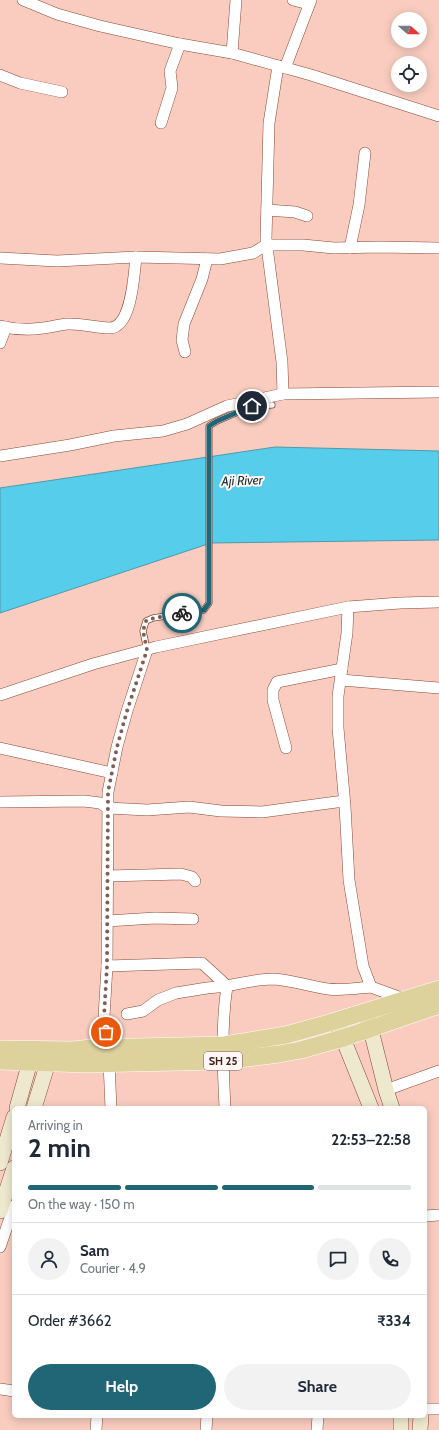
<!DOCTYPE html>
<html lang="en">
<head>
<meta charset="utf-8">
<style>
	:root { --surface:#fff; --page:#f2f2f3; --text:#1f2937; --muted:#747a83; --line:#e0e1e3; --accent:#206676 }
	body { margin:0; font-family:Cabin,sans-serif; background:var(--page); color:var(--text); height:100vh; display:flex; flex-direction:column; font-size:15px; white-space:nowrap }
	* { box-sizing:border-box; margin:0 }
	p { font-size:13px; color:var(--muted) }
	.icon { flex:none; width:22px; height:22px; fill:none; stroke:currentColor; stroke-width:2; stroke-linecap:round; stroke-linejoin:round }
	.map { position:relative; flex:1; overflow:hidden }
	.side { position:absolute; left:12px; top:1106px; width:415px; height:312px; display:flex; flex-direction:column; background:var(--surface); border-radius:6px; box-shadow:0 2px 10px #0003 }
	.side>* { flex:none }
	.needle { width:26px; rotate:110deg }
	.controls { position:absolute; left:391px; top:12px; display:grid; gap:8px }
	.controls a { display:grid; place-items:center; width:36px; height:36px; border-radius:50%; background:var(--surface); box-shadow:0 2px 10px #0003; font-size:20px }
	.pin { position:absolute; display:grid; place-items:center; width:34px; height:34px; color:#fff; margin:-17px; border:2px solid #fff; border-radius:50%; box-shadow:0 1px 4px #0007 }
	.courier { position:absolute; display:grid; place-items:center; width:40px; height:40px; margin:-20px; border:3px solid #206676; border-radius:50%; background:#fff; color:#222; box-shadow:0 1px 5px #0007 }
	.summary em { font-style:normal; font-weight:800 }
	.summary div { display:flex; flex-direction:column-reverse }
	.summary { display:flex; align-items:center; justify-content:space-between; height:68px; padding:0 16px }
	h1 { font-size:26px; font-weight:800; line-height:30px }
	.bar { display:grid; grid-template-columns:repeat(4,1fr); gap:6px 4px; align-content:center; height:48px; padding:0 16px }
	.bar i { height:5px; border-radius:3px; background:var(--line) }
	.bar .on { background:var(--accent) }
	.bar p { grid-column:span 4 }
	.line { display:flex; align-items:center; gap:10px; padding:0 16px; border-top:1px solid var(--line) }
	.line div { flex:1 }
	.round { display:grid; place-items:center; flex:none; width:42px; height:42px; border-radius:21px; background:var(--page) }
	.button { display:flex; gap:8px; margin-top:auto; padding:8px 16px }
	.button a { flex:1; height:46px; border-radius:24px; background:var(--accent); color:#fff; font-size:16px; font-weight:800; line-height:46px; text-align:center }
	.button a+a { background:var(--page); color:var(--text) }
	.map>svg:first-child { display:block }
	.water { fill:#56cdea; stroke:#4e9aac }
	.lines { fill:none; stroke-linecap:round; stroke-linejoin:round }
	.lane-casing { stroke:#894a38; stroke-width:7 }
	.street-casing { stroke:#894a38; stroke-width:12 }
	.secondary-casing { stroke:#894a38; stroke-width:16 }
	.primary-casing { stroke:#fff; stroke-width:18 }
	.lane { stroke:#fff; stroke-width:5.5 }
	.street { stroke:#fff; stroke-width:11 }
	.secondary { stroke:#eee8ce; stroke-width:15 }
	.primary { stroke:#ddd19c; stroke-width:17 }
	.done { stroke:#7f5e54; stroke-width:4; stroke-dasharray:0 7.2 }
	.route { stroke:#206676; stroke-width:5 }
	.labels { text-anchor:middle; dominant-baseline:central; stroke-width:4; stroke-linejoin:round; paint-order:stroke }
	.shield { fill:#fff7f5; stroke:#77625c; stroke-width:1 }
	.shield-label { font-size:11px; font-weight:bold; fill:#3d221a }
	.water-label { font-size:13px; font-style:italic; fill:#1b3036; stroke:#fff7f5 }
</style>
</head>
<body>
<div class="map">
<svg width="439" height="1430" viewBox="0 0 439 1430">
	<rect width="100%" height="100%" fill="#f9ccbf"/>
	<path class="water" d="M 275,447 L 439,451 L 439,540 L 211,543 L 0,613 L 0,488 Z"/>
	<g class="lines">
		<defs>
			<path id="lane" d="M 147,650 L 143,631 L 146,621 L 153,618 L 204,610 L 209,603 L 209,426 L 217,421 L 252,406 L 272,405"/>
			<g id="street">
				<path d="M 23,0 L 57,14 L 100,26 L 180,44 L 232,53 L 311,75 L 439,116"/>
				<path d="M 293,0 L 309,4"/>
				<path d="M 232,53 L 236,0"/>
				<path d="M 278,66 L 269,123 L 266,239 L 282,362 L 283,394"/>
				<path d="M 285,68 L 311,0"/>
				<path d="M 0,75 L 20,83 L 62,92"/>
				<path d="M 161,123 L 172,88 L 170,71 L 180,44"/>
				<path d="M 267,210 L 295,212 L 307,216"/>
				<path d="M 350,248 L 359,205 L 365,153"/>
				<path d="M 0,258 L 57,261 L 136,257 L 220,259 L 253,253 L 266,245 L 303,245 L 334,248 L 379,247 L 439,248"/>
				<path d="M 0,326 C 13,329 30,330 43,328 C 51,327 59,325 67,324 C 82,323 96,328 110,328 C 132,327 134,274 136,257"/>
				<path d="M 0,343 L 6,327"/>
				<path d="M 185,352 L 182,340 L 184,324 L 202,279 L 207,259"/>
				<path d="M 0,456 L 70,445 L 114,436 L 163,431 L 187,424 L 227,406 L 283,394 L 439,392"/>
				<path d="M 348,607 L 347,633 L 338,696 L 338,728 L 345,806 L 349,880 L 363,966 L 371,987 L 404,999 L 405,1002"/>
				<path d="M 341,680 L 439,688"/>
				<path d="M 0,695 L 93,664 L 156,647 L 348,607 L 400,603 L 439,602"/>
				<path d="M 0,748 L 112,773"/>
				<path d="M 286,748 L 273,700 L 273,690 L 277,682 L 342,669"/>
				<path d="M 0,802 L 84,801 L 100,803 L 108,808 L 147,810 L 189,807 L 221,811 L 262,812 L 344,801"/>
				<path d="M 108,876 L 181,874 L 192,877 L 195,881"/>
				<path d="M 107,921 L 155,918 L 193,919"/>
				<path d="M 107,966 L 202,963 L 227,986"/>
				<path d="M 127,1014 L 143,1011 L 158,1000 L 176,993 L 207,988 L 227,986"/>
				<path d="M 386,1090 L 439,1071"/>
				<path d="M 111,1108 L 109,1063 L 104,1017 L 107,966 L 108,792 L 117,747 L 127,711 L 147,650"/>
				<path d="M 225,1108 C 223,1067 221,1026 227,986 C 242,983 257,979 273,979 C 291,980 309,986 328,989 C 342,991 357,988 371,987"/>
				<path d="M 425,1216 L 439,1215"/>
				<path d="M 0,1247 L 14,1206"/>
				<path d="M 0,1389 L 14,1391"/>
				<path d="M 425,1409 L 439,1409"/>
				<path d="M 96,1430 L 97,1416"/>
				<path d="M 206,1430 L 207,1416"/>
				<path d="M 317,1430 L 318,1416"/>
			</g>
			<g id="secondary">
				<path d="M 368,1018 L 386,1090 L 392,1108"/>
				<path d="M 336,1021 L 371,1108"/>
				<path d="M 17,1108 L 33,1051"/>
				<path d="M 34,1108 L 51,1053"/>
				<path d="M 0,1163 L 14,1117"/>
				<path d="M 0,1211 L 14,1168"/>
				<path d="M 401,1416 L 401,1430"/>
				<path d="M 420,1430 L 421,1416"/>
			</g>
			<g id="primary">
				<path d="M 0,1049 L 73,1050 L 92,1048 L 224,1045 L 286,1035 L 322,1025 L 439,989"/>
				<path d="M 0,1061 L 87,1064 L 223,1061 L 279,1054 L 301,1050 L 343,1038 L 439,1005"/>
			</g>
		</defs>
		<use href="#lane" class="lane-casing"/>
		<use href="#street" class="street-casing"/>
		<use href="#secondary" class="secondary-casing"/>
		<use href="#primary" class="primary-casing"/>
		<use href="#lane" class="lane"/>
		<use href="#street" class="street"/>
		<use href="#secondary" class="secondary"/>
		<use href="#primary" class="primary"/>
	</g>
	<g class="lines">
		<path class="done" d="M 106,1032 L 104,1017 L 107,966 L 108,792 L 117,747 L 127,711 L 147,650 L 143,631 L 146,621 L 154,618 L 182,613"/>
		<path class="route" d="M 182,613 L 204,610 L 209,603 L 209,426 L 217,421 L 252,406"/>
	</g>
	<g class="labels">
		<rect class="shield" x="204" y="1052" width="38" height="18" rx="3"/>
		<g class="shield-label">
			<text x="223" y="1061">SH 25</text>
		</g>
		<g class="water-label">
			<text transform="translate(242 480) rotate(-2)">Aji River</text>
		</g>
	</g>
</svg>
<div class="controls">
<a><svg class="needle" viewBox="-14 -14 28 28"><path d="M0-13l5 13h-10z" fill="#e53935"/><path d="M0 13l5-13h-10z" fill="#747a83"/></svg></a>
<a><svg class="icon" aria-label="locate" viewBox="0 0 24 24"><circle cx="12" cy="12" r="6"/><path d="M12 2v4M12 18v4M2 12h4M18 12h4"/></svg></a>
</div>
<div class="pin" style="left:106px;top:1032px;background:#ea580c"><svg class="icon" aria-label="bag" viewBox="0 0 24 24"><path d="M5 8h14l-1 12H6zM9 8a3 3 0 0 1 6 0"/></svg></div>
<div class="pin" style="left:252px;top:406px;background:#1f2937"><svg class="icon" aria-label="home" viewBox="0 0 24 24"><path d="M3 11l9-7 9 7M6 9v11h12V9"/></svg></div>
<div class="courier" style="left:182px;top:613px"><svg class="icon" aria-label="bike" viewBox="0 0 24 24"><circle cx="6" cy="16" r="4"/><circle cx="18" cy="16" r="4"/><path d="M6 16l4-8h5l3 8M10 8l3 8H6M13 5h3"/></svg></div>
<section class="side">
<div class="summary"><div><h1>2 min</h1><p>Arriving in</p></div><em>22:53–22:58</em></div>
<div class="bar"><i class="on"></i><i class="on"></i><i class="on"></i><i></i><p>On the way · 150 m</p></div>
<div class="line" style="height:72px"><a class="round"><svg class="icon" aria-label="person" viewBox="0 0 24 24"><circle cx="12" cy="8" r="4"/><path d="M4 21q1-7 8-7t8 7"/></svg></a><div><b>Sam</b><p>Courier · 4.9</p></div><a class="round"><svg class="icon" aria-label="chat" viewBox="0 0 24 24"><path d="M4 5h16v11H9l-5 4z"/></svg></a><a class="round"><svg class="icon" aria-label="phone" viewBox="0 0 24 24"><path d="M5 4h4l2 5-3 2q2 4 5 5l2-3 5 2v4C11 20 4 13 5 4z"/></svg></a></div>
<div class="line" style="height:52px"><div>Order #3662</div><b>₹334</b></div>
<div class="button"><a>Help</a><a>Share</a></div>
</section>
</div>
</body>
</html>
